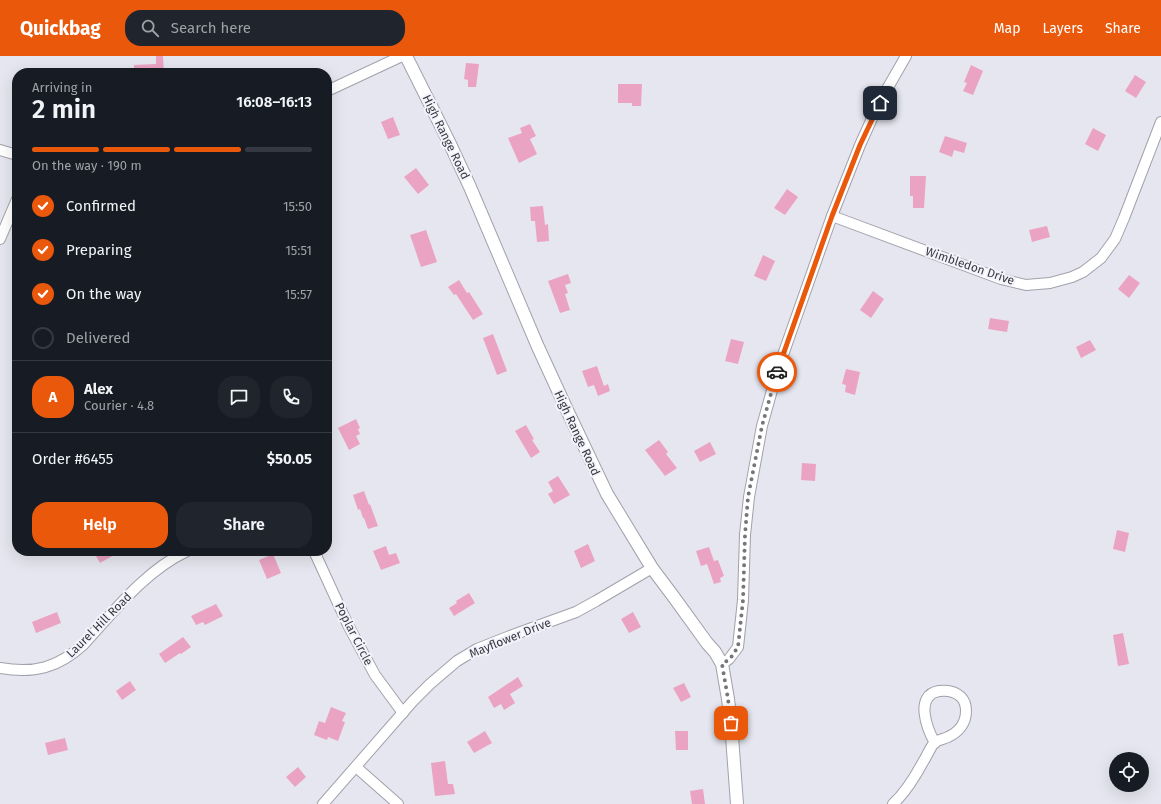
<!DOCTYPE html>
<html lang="en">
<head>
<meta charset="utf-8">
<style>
	:root { --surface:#171b24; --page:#20242c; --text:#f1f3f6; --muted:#9ea1a6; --line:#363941; --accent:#ea580c }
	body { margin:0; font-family:"Fira Sans",sans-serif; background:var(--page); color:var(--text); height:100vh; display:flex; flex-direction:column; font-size:15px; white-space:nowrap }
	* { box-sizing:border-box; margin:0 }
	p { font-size:13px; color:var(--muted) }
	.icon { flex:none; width:22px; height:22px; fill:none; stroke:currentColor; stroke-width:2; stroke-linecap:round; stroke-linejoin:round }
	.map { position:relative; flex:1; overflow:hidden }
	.drawer { position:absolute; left:12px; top:12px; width:320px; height:488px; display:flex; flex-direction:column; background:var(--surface); border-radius:16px; box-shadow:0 4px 16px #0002 }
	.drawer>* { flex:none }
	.controls { position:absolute; left:1109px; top:696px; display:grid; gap:8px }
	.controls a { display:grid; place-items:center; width:40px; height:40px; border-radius:50%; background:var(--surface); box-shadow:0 4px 16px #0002; font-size:20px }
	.pin { position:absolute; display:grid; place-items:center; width:34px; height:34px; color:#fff; margin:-17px; border-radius:8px; box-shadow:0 2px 6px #0006 }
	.courier { position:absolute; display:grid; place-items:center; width:40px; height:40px; margin:-20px; border:3px solid #ea580c; border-radius:50%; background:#fff; color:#222; box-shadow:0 1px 5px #0007 }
	.overview em { font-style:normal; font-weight:600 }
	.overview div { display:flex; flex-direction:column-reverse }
	.overview { display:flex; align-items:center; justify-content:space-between; height:68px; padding:0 20px }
	h1 { font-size:26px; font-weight:600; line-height:30px }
	.bar { display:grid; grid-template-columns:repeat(4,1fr); gap:6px 4px; align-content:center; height:48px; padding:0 20px }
	.bar i { height:5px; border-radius:3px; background:var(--line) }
	.bar .active { background:var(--accent) }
	.bar p { grid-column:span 4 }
	.line { display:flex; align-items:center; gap:10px; padding:0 20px; border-top:1px solid var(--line) }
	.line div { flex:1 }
	.round { display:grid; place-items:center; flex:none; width:42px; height:42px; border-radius:16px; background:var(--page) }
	ol { padding:0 20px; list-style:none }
	li { display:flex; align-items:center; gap:12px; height:44px }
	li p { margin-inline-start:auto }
	li .icon { padding:4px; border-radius:50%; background:var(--accent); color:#fff; stroke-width:4 }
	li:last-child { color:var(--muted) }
	li i { width:22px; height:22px; border:2px solid var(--line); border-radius:50% }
	.primary-button { display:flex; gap:8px; margin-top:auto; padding:8px 20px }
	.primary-button a { flex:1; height:46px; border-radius:16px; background:var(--accent); color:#fff; font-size:16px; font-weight:600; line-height:46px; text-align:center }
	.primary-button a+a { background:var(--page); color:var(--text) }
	header { display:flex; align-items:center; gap:24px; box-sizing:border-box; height:56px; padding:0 20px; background:var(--accent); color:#fff }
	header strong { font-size:19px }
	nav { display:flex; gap:22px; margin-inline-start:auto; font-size:14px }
	.search { width:280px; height:36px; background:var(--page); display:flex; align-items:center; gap:10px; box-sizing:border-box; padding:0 14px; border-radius:16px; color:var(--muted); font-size:15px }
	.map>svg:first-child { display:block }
	.building { fill:#eba3c4 }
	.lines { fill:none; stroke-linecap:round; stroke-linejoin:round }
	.minor-casing { stroke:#a1a1aa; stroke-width:12 }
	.tertiary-casing { stroke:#a1a1aa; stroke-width:14 }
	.minor { stroke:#fff; stroke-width:10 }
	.tertiary { stroke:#fff; stroke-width:12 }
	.done { stroke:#75757b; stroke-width:4; stroke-dasharray:0 7.2 }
	.route { stroke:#ea580c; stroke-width:5 }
	.labels { text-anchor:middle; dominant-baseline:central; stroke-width:4; stroke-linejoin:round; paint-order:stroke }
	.street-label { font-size:12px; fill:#38383c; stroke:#f3f3fd }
</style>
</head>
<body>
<header>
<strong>Quickbag</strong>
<div class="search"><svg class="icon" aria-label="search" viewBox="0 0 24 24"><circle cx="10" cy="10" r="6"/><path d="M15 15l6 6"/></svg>Search here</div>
<nav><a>Map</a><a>Layers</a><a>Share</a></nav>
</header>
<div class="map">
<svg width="1161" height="748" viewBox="0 0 1161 748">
	<rect width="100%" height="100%" fill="#e6e6f0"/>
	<g class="building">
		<path d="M 156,0 L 163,0 L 164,17 L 134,17 L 134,9 L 156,8 Z"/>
		<path d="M 466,7 L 479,8 L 476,31 L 468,31 L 468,24 L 464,23 Z"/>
		<path d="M 971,9 L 983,15 L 973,39 L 963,35 L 967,27 L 964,26 Z"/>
		<path d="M 1135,19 L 1146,26 L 1136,42 L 1125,35 Z"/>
		<path d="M 618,28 L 642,28 L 641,50 L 632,50 L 632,47 L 618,47 Z"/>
		<path d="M 393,61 L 400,79 L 388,83 L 381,66 Z"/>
		<path d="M 530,68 L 536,80 L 530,83 L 537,98 L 519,107 L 508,82 L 522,77 L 520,72 Z"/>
		<path d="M 1093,72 L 1106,79 L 1098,95 L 1085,88 Z"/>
		<path d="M 945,80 L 967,87 L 964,97 L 954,94 L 952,101 L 939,96 Z"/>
		<path d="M 416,112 L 429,129 L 418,138 L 404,121 Z"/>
		<path d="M 910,120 L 926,120 L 924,152 L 913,152 L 913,140 L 910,140 Z"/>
		<path d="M 787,133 L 798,141 L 785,159 L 774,152 Z"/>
		<path d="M 543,150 L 545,169 L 548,168 L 549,185 L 537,186 L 535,165 L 531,165 L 530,151 Z"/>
		<path d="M 1047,170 L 1050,181 L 1032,186 L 1029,174 Z"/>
		<path d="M 426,174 L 437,206 L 421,211 L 410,179 Z"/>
		<path d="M 763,199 L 775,205 L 766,225 L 754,220 Z"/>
		<path d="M 568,218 L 571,227 L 565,229 L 568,237 L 565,238 L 570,254 L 560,257 L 548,225 Z"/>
		<path d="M 1129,219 L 1140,227 L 1129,242 L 1118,233 Z"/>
		<path d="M 459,224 L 467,237 L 469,236 L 483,258 L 473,264 L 456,238 L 454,239 L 448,231 Z"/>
		<path d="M 873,235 L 884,243 L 871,262 L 860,254 Z"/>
		<path d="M 990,262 L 1009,265 L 1007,276 L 988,273 Z"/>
		<path d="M 493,278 L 507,315 L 497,319 L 483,282 Z"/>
		<path d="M 731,283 L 744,286 L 738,308 L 725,305 Z"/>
		<path d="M 1090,284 L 1096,294 L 1081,302 L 1076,291 Z"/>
		<path d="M 597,310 L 604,330 L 608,328 L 610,335 L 598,340 L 594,329 L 588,331 L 582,315 Z"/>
		<path d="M 846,313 L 860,316 L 855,339 L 845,336 L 846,329 L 842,328 Z"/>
		<path d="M 356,363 L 360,372 L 358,373 L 360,378 L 356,380 L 360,388 L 349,394 L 338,372 Z"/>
		<path d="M 526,369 L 534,383 L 532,384 L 540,396 L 531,402 L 515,375 Z"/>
		<path d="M 659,384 L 668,396 L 666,398 L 677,412 L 665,420 L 645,394 Z"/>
		<path d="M 710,386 L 716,398 L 700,406 L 694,395 Z"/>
		<path d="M 802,407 L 816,408 L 815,425 L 801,424 Z"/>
		<path d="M 558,420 L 570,439 L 554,448 L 548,438 L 553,435 L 548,426 Z"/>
		<path d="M 364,435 L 369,449 L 370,448 L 378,470 L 368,473 L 364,462 L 363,462 L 360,453 L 358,454 L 353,439 Z"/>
		<path d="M 1117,474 L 1129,477 L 1125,496 L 1113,493 Z"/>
		<path d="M 588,488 L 595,505 L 581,512 L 574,495 Z"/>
		<path d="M 386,490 L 389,499 L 396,497 L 400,507 L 381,514 L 373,495 Z"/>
		<path d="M 709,491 L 714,505 L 718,504 L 724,520 L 720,522 L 721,526 L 714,528 L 707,508 L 701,510 L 696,495 Z"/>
		<path d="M 93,495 L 121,495 L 100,507 Z"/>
		<path d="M 273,498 L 281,517 L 267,523 L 259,504 Z"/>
		<path d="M 469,537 L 475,547 L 454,560 L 449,552 L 457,547 L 456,545 Z"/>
		<path d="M 216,548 L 223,560 L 205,569 L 203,566 L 196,569 L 191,560 Z"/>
		<path d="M 57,556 L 61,567 L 36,577 L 32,566 Z"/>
		<path d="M 633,556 L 641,571 L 629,577 L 621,563 Z"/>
		<path d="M 1123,577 L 1129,608 L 1118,610 L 1113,579 Z"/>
		<path d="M 183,581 L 191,591 L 181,598 L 180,597 L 165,607 L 159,598 Z"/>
		<path d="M 518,621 L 523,630 L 510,638 L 515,647 L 504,654 L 501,648 L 494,652 L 488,641 Z"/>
		<path d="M 130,625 L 136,634 L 122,644 L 116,635 Z"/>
		<path d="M 684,627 L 691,641 L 681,646 L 673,632 Z"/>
		<path d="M 331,651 L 346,657 L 342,665 L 345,666 L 338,685 L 328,681 L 327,684 L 314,679 L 319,665 L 325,667 Z"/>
		<path d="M 485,675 L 492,687 L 474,697 L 467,686 Z"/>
		<path d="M 675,675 L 688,675 L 688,694 L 676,694 Z"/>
		<path d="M 65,682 L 68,694 L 48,699 L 45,687 Z"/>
		<path d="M 445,705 L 448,728 L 453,728 L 455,738 L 435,740 L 431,707 Z"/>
		<path d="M 298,711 L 306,721 L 295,731 L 286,721 Z"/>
		<path d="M 703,733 L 705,748 L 692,748 L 690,735 Z"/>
	</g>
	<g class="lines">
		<defs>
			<g id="minor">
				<path d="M 327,35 L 402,0"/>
				<path d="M 0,94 L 17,99"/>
				<path d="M 832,160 L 1001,223 L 1026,229 L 1050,227 L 1072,221 L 1083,216 L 1101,202 L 1115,183 L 1124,162 L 1161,66"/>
				<path d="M 0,183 L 17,143"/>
				<path d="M 314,495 L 348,569 L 375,619 L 403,657"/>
				<path d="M 722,608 L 729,603 L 738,591 L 743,544 L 745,479 L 749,441 L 762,370 L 778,313 L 832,160 L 860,89 L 879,47 L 906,0"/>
				<path d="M 0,612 C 34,618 58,612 84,588 C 115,554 145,515 187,495"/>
				<path d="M 356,711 L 398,748"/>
				<path d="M 323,748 L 413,645 L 430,628 L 457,605 L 477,593 L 510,580 L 576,556 L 596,545 L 652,512"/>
				<path d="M 893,748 C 906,736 915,721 923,706 C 927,700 930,692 934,687 C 937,684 944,683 948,681 C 959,676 966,667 966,655 C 966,650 965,645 961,641 C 955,635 947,634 939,635 C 914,639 927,673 935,687"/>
			</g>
			<path id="tertiary" d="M 406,0 L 450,88 L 470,131 L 538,291 L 567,354 L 607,438 L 652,512 L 673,540 L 707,587 L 715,596 L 722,608 L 728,643 L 731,667 L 737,748"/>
		</defs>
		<use href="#minor" class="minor-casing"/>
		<use href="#tertiary" class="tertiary-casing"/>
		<use href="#minor" class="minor"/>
		<use href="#tertiary" class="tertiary"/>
	</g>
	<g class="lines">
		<path class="done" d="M 731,667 L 728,643 L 722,608 L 730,603 L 738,591 L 743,544 L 745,479 L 748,441 L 762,370 L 777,316"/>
		<path class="route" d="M 777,316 L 832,160 L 860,89 L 880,47"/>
	</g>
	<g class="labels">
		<g class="street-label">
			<text transform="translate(446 81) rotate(64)">High Range Road</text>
			<text transform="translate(970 210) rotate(19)">Wimbledon Drive</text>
			<text transform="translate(577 377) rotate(65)">High Range Road</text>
			<text transform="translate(99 569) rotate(-45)">Laurel Hill Road</text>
			<text transform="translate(354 578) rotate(63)">Poplar Circle</text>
			<text transform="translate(510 582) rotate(-22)">Mayflower Drive</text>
		</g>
	</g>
</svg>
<div class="controls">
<a><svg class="icon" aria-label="locate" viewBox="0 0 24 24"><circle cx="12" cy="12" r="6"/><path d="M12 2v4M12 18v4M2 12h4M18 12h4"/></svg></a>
</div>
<div class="pin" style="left:731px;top:667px;background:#ea580c"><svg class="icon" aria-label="bag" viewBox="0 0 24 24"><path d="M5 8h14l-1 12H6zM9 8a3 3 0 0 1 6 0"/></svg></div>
<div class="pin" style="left:880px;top:47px;background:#1f2937"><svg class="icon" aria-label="home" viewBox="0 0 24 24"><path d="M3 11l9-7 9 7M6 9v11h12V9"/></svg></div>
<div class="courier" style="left:777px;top:316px"><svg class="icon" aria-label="car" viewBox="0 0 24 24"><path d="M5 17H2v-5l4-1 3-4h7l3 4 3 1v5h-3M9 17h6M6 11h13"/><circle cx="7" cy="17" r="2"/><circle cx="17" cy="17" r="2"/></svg></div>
<section class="drawer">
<div class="overview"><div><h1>2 min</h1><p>Arriving in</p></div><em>16:08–16:13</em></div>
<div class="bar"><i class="active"></i><i class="active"></i><i class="active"></i><i></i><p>On the way · 190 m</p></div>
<ol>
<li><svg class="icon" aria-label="check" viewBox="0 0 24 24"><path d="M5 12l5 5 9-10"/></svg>Confirmed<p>15:50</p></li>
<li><svg class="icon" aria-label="check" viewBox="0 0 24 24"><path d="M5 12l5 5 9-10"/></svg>Preparing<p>15:51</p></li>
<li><svg class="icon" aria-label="check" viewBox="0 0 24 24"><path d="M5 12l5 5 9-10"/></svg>On the way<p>15:57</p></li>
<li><i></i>Delivered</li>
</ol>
<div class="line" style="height:72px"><b class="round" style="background:var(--accent);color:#fff">A</b><div><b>Alex</b><p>Courier · 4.8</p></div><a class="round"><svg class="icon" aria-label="chat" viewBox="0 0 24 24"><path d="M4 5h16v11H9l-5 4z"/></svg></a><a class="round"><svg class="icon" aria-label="phone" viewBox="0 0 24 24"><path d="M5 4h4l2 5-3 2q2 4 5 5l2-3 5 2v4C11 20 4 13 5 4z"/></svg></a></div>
<div class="line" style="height:52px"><div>Order #6455</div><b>$50.05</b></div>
<div class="primary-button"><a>Help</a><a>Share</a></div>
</section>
</div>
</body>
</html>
